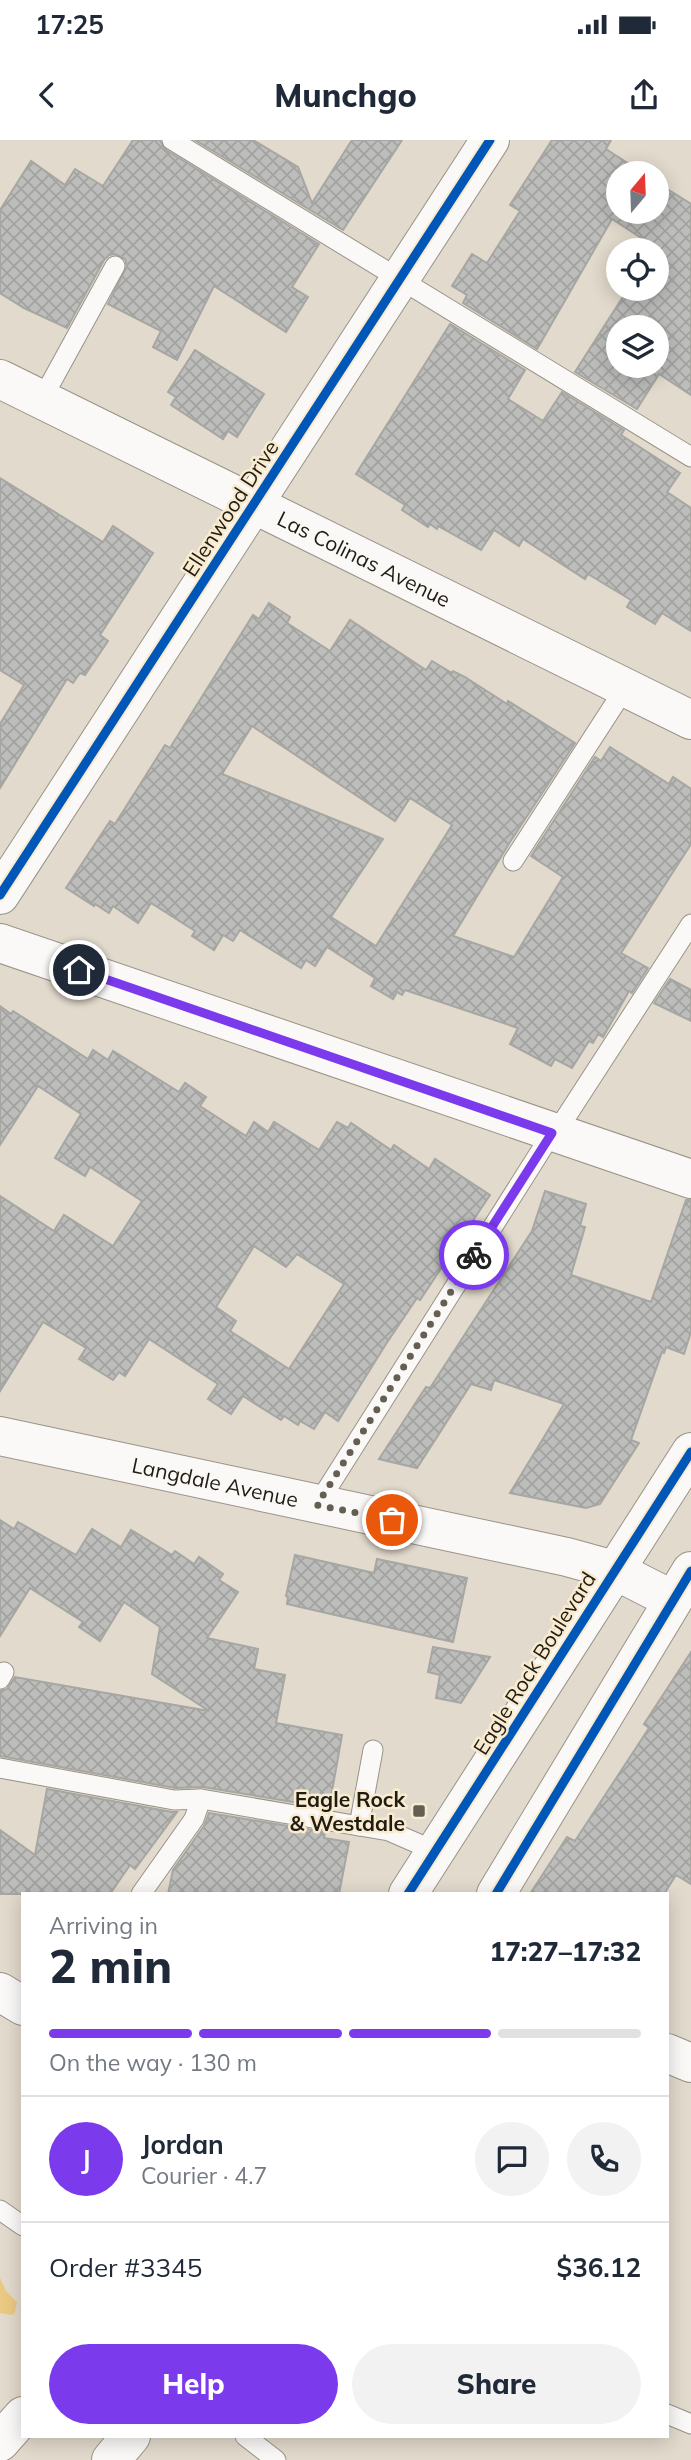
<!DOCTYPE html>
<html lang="en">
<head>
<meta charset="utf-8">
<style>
	:root { --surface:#fff; --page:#f2f2f3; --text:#1f2937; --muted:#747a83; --line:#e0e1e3; --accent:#7c3aed }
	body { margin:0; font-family:Mulish,sans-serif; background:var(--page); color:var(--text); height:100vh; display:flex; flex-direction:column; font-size:26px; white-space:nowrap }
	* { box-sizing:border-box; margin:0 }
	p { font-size:23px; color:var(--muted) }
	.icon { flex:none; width:38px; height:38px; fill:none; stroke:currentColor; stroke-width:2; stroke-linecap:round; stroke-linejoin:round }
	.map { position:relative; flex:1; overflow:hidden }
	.panel { position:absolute; left:21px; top:1752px; width:648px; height:546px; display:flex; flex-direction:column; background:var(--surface); border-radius:0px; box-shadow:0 4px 18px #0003 }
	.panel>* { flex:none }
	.needle { width:46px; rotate:19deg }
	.buttons { position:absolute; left:606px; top:21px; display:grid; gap:14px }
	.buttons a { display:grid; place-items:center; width:63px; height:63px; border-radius:50%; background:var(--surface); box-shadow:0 4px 18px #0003; font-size:35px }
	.pin { position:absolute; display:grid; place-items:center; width:60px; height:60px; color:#fff; margin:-30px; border:4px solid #fff; border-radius:50%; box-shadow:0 2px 7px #0007 }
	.courier { position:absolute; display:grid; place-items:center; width:70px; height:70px; margin:-35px; border:5px solid #7c3aed; border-radius:50%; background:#fff; color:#222; box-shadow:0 2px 9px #0007 }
	.summary em { font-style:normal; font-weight:800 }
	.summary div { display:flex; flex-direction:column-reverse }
	.summary { display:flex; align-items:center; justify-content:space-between; height:119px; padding:0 28px }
	h1 { font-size:46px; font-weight:800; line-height:52px }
	.bar { display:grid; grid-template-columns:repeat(4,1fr); gap:10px 7px; align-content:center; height:84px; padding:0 28px }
	.bar i { height:9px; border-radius:5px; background:var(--line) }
	.bar .on { background:var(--accent) }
	.bar p { grid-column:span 4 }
	.line { display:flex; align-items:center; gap:18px; padding:0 28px; border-top:2px solid var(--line) }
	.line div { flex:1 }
	.round { display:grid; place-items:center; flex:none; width:74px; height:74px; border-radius:37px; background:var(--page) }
	.cta { display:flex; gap:14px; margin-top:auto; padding:14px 28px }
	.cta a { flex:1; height:80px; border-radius:42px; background:var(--accent); color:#fff; font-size:28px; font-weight:800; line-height:80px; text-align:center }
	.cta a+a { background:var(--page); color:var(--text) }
	.status { display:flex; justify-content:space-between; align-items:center; height:49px; padding:0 35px; background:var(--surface); direction:ltr }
	.status svg { height:19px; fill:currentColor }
	header { display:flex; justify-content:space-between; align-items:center; height:91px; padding:0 28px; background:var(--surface); font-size:32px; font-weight:800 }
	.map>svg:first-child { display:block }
	.water { fill:#eac982 }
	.building { fill:url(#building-cross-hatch); stroke:#a6a6a3; stroke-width:2; fill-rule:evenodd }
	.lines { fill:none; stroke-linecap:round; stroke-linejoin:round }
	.lane-casing { stroke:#999388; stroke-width:21 }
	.street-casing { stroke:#999388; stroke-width:40 }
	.secondary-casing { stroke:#999388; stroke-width:40 }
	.lane { stroke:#fbf9f7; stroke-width:19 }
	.street { stroke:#fbf9f7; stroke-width:38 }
	.secondary { stroke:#fbf9f7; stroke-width:38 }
	.cycleway-casing { stroke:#f9ebd0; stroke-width:13 }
	.cycleway { stroke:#0057b8; stroke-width:9 }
	.done { stroke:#645e53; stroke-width:7; stroke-dasharray:0 12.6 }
	.route { stroke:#7c3aed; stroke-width:9 }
	.poi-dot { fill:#645e53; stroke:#f9ebd0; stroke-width:2.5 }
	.labels { text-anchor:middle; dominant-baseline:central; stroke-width:5; stroke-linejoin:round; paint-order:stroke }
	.street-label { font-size:21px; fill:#201c12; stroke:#f9ebd0 }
	.poi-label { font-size:21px; font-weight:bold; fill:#201c12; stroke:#f9ebd0; text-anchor:end }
</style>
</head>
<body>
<div class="status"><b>17:25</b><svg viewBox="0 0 49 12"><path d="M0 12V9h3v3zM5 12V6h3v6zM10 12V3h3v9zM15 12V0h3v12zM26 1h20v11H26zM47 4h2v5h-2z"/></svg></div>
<header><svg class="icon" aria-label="back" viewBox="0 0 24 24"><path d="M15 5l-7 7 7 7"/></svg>Munchgo<svg class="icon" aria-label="share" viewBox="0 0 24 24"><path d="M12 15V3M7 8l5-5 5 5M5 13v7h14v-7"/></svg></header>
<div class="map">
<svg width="691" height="2320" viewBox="0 0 691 2320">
	<defs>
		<pattern id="building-cross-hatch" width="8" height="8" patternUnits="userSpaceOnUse" patternTransform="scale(1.75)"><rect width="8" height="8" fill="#bdbdbb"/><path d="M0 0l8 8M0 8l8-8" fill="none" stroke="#a2a2a0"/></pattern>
	</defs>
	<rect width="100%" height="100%" fill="#e2dacc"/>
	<path class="water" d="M 0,2138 L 6,2151 L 17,2162 L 15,2172 L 12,2175 L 0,2173 Z"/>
	<g class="building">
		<path d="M 133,0 L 160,0 L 166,10 L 319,104 L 292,147 L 308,157 L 286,192 L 214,146 L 177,220 L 153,207 L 161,191 L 108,164 L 127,126 L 125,119 L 115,114 L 109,115 L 104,120 L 67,188 L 24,168 L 0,153 L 0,70 L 31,21 L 65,45 L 75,29 L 103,46 Z"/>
		<path d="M 195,0 L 253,0 L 298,27 L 312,63 L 352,0 L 402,0 L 343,90 Z"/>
		<path d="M 552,0 L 611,0 L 606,9 L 643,33 L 618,33 L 618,72 L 656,72 L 656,42 L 691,64 L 691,255 L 659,234 L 637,269 L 575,232 L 628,149 L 656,149 L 656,110 L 653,110 L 655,107 L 612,79 L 537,209 L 463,163 L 467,155 L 452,146 L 472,114 L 487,123 L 520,71 L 510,65 ZM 618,187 L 656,187 L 656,226 L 618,226 Z"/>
		<path d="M 450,184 L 525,230 L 508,259 L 543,281 L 562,252 L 624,290 L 621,295 L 680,333 L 667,352 L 691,368 L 691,491 L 662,473 L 655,484 L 627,467 L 631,460 L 588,434 L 585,439 L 523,399 L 519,406 L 494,390 L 481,410 L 438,386 L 437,389 L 430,384 L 428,387 L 402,370 L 405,365 L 356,334 Z"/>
		<path d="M 195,210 L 264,254 L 237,297 L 228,291 L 223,299 L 171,265 L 176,257 L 168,252 Z"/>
		<path d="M 0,338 L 103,402 L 113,386 L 153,413 L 100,495 L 108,501 L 85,535 L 80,533 L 73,543 L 67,539 L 0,648 L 0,584 L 24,545 L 0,530 Z"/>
		<path d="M 269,463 L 290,477 L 287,483 L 330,511 L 350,480 L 426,530 L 432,521 L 452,533 L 453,531 L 465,537 L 507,564 L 508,561 L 575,603 L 510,702 L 453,796 L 514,817 L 563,737 L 531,716 L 595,617 L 601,621 L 610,607 L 669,644 L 673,637 L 691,649 L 691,704 L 621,813 L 648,828 L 632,853 L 629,851 L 603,897 L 598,894 L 593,903 L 589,901 L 572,928 L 555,919 L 551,926 L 510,904 L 518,888 L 405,850 L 402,855 L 397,852 L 393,859 L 371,846 L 375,838 L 327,807 L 315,826 L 306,820 L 301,828 L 240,790 L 233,801 L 223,795 L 214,810 L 192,796 L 195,791 L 151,763 L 138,783 L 113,766 L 109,773 L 95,764 L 94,766 L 66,748 L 110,681 L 115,684 L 165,605 L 170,608 L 253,475 L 259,479 ZM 252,586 L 395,681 L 410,658 L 452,685 L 376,806 L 331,777 L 383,699 L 222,634 Z"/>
		<path d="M 670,839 L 691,850 L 691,881 L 654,863 Z"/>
		<path d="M 0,866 L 11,874 L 13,871 L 88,919 L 93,910 L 108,920 L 113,911 L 179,952 L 185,943 L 206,957 L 200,966 L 246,996 L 254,982 L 268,992 L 274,982 L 319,1010 L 337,982 L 348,988 L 351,983 L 391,1010 L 394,1005 L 429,1029 L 435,1019 L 490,1055 L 420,1160 L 417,1158 L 386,1204 L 338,1281 L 325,1272 L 314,1289 L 300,1281 L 298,1285 L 284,1276 L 281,1280 L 243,1256 L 231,1274 L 208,1259 L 218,1244 L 149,1199 L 125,1236 L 119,1232 L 113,1240 L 79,1219 L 86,1208 L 43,1182 L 0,1251 L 0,1056 L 54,1091 L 64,1075 L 113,1106 L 142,1061 L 90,1027 L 85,1036 L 55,1018 L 81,974 L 38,946 L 0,1005 ZM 254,1106 L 286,1127 L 297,1114 L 344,1144 L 289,1229 L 230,1191 L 236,1181 L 216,1167 Z"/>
		<path d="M 545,1051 L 586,1064 L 580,1086 L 585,1087 L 571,1135 L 651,1162 L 686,1060 L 691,1060 L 691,1192 L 684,1214 L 666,1207 L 664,1213 L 662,1212 L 631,1300 L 639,1303 L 600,1364 L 586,1368 L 510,1353 L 564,1264 L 494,1240 L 491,1250 L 471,1244 L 417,1328 L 379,1319 L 426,1247 L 430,1248 L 532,1091 Z"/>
		<path d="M 0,1380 L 14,1389 L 18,1382 L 76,1415 L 92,1389 L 121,1407 L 131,1390 L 172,1415 L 175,1411 L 194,1424 L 199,1417 L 223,1434 L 219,1440 L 238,1452 L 207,1498 L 258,1509 L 254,1529 L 285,1535 L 276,1583 L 342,1595 L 329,1668 L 203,1647 L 175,1648 L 0,1616 L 0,1551 L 7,1549 L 15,1537 L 209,1571 L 152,1534 L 160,1487 L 124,1462 L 100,1501 L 79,1487 L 83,1482 L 30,1448 L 0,1496 Z"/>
		<path d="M 295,1415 L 374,1433 L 377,1419 L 467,1438 L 453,1502 L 287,1464 L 288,1457 L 286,1456 Z"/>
		<path d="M 433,1507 L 490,1517 L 461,1563 L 436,1558 L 440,1535 L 428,1532 Z"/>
		<path d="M 691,1512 L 691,1744 L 676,1735 L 664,1754 L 530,1754 L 567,1697 L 575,1701 L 649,1588 L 644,1584 Z"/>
		<path d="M 47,1649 L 172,1672 L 177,1672 L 135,1729 L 130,1725 L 110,1754 L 0,1754 L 0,1690 L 35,1715 Z"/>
		<path d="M 209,1673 L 325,1692 L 324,1698 L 349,1702 L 339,1754 L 168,1754 L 173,1730 L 204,1686 Z"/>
	</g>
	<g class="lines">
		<defs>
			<g id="lane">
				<path d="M 172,0 L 691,317"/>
				<path d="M 42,259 L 115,126"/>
				<path d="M 513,721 L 625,548"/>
				<path d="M 555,994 L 691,784"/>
				<path d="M 317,1365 L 552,993"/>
				<path d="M 0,1539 L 4,1532"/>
				<path d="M 0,1628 L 174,1660 L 201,1659 L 389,1691 L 435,1711"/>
				<path d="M 359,1686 L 373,1610"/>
				<path d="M 141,1754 L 194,1679 L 201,1659"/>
				<path d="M 0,2070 L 23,2086"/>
				<path d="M 667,2274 L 691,2284"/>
				<path d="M 245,2296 L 276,2320"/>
			</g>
			<g id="street">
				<path id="s1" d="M 0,239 L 691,580"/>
				<path d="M 0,803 L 691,1039"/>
				<path id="s2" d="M 0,1296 L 567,1417 L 614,1430 L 673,1460"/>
				<path d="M 0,1852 L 23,1866"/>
				<path d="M 667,1913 L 691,1923"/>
			</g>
			<g id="secondary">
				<path d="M 0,755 L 490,0"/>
				<path d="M 408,1754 L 691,1312"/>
				<path d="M 496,1754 L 691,1431"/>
				<path d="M 0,2302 L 23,2276"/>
				<path d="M 111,2320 L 131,2296"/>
			</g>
		</defs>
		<use href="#lane" class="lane-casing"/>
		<use href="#street" class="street-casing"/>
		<use href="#secondary" class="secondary-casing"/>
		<use href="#lane" class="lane"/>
		<use href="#street" class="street"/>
		<use href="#secondary" class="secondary"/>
		<defs>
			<g id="cycleway">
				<path d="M 0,755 L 490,0"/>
				<path d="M 408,1754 L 691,1312"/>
				<path d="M 496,1754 L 691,1431"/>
			</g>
		</defs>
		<use href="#cycleway" class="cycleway-casing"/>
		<use href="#cycleway" class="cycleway"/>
	</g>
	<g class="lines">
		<path class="done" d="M 392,1380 L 317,1365 L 474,1115"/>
		<path class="route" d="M 79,830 L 552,993 L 474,1115"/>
	</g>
	<rect class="poi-dot" x="412" y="1664" width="14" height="14" rx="3.5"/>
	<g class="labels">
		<g class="street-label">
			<text transform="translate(230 368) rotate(-57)">Ellenwood Drive</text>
			<text stroke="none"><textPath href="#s1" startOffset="406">Las Colinas Avenue</textPath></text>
			<text stroke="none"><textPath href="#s2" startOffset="220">Langdale Avenue</textPath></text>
			<text transform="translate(534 1523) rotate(-58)">Eagle Rock Boulevard</text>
		</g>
		<g class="poi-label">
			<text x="405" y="1659">Eagle Rock<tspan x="405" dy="24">&amp; Westdale</tspan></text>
		</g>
	</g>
</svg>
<div class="buttons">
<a><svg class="needle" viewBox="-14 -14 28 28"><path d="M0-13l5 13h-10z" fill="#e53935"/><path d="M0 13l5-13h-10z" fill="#747a83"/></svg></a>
<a><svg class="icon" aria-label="locate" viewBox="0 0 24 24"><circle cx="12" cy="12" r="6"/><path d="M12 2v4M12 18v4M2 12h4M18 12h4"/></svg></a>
<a><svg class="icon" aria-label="layers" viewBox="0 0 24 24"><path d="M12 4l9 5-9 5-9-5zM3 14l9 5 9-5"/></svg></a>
</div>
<div class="pin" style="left:392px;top:1380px;background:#ea580c"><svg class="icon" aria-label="bag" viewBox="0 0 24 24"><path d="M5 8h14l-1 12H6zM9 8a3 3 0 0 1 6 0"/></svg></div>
<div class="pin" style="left:79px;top:830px;background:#1f2937"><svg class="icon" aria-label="home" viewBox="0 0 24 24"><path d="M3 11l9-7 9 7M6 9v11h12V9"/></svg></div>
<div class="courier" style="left:474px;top:1115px"><svg class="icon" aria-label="bike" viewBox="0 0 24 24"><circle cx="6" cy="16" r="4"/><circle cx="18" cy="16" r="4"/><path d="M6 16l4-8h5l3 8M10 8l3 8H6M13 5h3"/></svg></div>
<section class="panel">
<div class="summary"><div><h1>2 min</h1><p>Arriving in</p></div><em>17:27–17:32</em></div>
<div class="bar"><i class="on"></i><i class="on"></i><i class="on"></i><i></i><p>On the way · 130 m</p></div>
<div class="line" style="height:126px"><b class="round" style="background:var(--accent);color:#fff">J</b><div><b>Jordan</b><p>Courier · 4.7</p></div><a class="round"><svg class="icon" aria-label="chat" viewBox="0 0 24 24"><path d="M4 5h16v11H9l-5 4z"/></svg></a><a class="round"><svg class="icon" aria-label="phone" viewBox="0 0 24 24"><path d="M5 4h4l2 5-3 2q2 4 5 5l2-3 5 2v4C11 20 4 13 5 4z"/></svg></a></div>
<div class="line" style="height:91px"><div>Order #3345</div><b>$36.12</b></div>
<div class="cta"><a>Help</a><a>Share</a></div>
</section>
</div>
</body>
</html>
